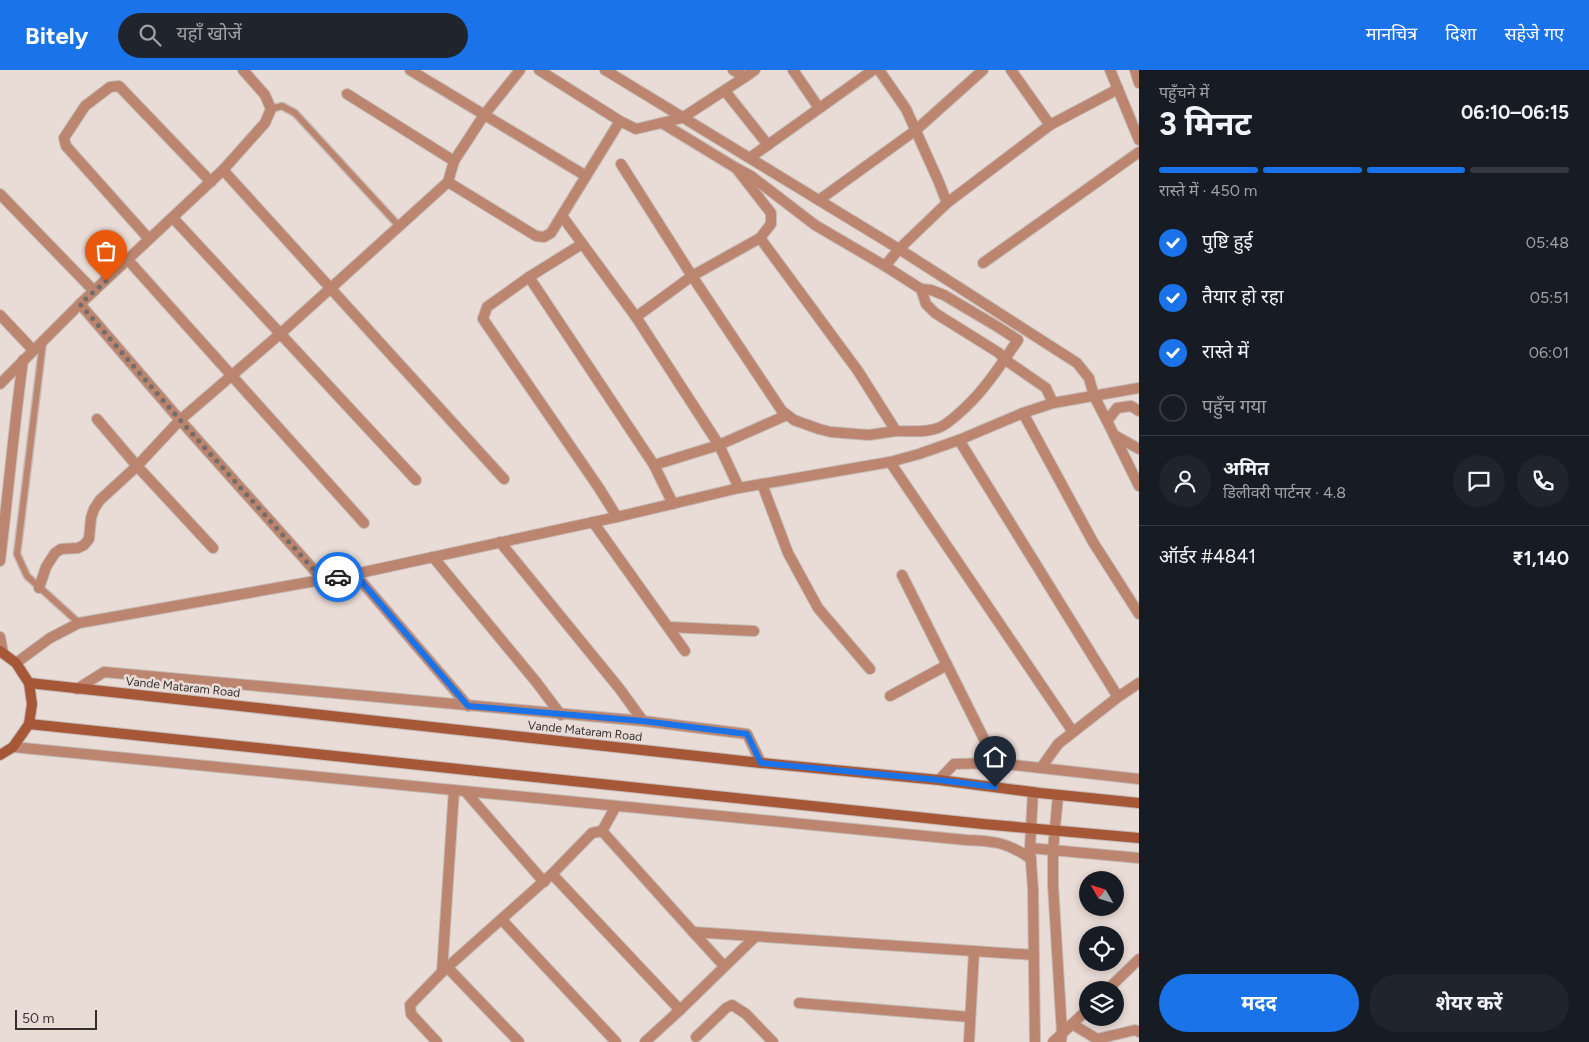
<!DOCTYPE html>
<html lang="hi">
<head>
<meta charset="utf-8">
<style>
	:root { --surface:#171b24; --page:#20242c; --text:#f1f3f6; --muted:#9ea1a6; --line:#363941; --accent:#1a73e8 }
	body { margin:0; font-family:Figtree,"Noto Sans Devanagari",sans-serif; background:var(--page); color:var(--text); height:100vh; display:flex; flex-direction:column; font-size:19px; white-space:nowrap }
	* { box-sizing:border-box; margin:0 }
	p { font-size:16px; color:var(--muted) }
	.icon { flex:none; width:28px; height:28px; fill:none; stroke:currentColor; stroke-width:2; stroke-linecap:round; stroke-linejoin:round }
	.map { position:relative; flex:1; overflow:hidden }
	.details { display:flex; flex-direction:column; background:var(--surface); width:450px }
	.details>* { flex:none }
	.needle { width:32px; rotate:309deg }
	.buttons { position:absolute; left:1079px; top:801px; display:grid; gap:10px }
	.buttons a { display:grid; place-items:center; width:45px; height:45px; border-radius:50%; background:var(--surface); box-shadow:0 2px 8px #0003; font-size:25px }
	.scale { position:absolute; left:15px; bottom:12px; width:82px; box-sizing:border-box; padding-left:5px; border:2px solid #35302e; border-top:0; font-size:14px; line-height:18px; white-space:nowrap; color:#35302e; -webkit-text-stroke:4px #e9dbd6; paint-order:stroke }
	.pin { position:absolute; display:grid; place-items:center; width:42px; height:42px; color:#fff; margin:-51px -21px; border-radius:50% 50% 50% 0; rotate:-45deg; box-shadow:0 0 5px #0007 }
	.pin .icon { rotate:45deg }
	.courier { position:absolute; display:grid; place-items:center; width:50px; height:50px; margin:-25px; border:4px solid #1a73e8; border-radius:50%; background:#fff; color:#222; box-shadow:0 1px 6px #0007 }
	.overview em { font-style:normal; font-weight:700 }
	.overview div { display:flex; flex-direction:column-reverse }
	.overview { display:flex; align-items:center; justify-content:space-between; height:85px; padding:0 20px }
	h1 { font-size:32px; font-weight:700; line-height:38px }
	.bar { display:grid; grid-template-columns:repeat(4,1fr); gap:8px 5px; align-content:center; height:60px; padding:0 20px }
	.bar i { height:6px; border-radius:4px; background:var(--line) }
	.bar .current { background:var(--accent) }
	.bar p { grid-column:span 4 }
	.line { display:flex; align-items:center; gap:12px; padding:0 20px; border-top:1px solid var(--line) }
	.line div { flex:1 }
	.round { display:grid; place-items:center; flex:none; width:52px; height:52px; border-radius:26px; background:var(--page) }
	ol { padding:0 20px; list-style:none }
	li { display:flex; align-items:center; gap:15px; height:55px }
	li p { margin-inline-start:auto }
	li .icon { padding:5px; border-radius:50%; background:var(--accent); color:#fff; stroke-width:4 }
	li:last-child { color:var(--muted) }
	li i { width:28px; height:28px; border:2px solid var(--line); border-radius:50% }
	.cta { display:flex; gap:10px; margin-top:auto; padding:10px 20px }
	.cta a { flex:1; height:58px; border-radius:30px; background:var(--accent); color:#fff; font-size:20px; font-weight:700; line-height:58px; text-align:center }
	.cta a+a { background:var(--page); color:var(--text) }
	header { display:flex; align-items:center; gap:30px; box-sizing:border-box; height:70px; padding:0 25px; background:var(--accent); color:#fff }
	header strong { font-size:24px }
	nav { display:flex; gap:28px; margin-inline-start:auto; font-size:18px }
	.search { width:350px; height:45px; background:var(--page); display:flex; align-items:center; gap:12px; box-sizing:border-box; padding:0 18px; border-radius:28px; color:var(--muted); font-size:19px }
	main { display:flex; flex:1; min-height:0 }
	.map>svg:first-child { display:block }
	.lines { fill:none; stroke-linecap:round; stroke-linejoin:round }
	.service-casing { stroke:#c5b9b4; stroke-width:9 }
	.minor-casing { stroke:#c5b9b4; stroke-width:12 }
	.tertiary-casing { stroke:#c5b9b4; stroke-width:12 }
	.secondary-casing { stroke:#c5b9b4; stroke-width:12 }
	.service { stroke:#bb8570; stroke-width:6 }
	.minor { stroke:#bb8570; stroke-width:10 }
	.tertiary { stroke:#bb8570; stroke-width:10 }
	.secondary { stroke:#a55738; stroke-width:10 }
	.done { stroke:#746c69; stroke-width:5; stroke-dasharray:0 9 }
	.route { stroke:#1a73e8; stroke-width:6 }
	.labels { text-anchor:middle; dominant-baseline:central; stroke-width:5; stroke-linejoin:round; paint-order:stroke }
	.street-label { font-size:12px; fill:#35302e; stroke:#e9dbd6 }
</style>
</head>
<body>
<header>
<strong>Bitely</strong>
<div class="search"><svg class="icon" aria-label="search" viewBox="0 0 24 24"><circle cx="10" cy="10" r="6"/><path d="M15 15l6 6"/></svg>यहाँ खोजें</div>
<nav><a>मानचित्र</a><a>दिशा</a><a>सहेजे गए</a></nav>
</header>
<main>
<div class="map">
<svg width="1139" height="972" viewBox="0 0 1139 972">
	<rect width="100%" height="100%" fill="#e9dbd6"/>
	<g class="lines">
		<defs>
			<g id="service">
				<path d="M 271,39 L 282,36 L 295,43 L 399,156"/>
				<path d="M 43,272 L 17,484 L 27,506 L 79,553"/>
			</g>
			<g id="minor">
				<path d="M 410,0 L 586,106"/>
				<path d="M 539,0 L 620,51 L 636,59 L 682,48 L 745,7"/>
				<path d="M 605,0 L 899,179 L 1077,293 L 1089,308 L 1094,326 L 1107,351 L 1139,416"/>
				<path d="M 733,0 L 745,7 L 755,0"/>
				<path d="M 793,0 L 819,38"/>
				<path d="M 879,0 L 906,39 L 938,110 L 947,133 L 1050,55"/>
				<path d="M 1011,0 L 1050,55 L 1118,19"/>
				<path d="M 725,21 L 768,75"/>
				<path d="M 347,24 L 454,91"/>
				<path d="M 751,87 L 873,0"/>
				<path d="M 621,94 L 692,206 L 782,341 L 794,350 L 819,359 L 831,362 L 869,365 L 896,361"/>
				<path d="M 736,98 L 751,106 L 815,155 L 885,196 L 921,219 L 926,234 L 935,243 L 999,283 L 1004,289 L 1046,318 L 1053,333"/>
				<path d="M 223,100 L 504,409"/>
				<path d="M 448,112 L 536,166 L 544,167 L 551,163 L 620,51"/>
				<path d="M 0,124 L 94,221"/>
				<path d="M 819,130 L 916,60 L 983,0"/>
				<path d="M 562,146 L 636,247 L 719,375 L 739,418"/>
				<path d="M 173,148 L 416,410"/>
				<path d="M 760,168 L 858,301 L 896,361 C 909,361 925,363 938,358 C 945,356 952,349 957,345 C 983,323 999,297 1018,270 L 998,257 L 944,225 L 931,220 L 921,219"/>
				<path d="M 149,169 L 66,76 L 64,68 L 85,36 L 110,17 L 119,16 L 211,112"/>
				<path d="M 582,174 L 529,207 L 487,237 L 483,249 L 599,418 L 617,447"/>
				<path d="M 128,190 L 364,453"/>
				<path d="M 983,193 L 1139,82"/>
				<path d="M 885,196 L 899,179 L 947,133"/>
				<path d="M 529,207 L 654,395 L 673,434"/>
				<path d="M 80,234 L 180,350 L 323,510"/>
				<path d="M 0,245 L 33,280"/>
				<path d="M 636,247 L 692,206 L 760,168 L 771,154 L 771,143 L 736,98 L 662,53"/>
				<path d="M 0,314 L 80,234 L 223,100 L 265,53 L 271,39 L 265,25 L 243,0"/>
				<path d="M 1023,343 L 1093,472 L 1139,544"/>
				<path d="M 97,349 L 137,396 L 213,478"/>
				<path d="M 1107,351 L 1117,338 L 1131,336 L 1139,341"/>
				<path d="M 1114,365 L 1139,379"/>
				<path d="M 959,370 L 1118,627 L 1139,613"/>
				<path d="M 890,392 L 1073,662"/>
				<path d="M 654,395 L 719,375 L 787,345"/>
				<path d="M 762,414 L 788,483 L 818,538 L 870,599"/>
				<path d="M 593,452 L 685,581"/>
				<path d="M 500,472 L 619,618 L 643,651"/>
				<path d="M 433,487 L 537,613 L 561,645"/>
				<path d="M 0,491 C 8,424 14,357 23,290"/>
				<path d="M 355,504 L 468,636"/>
				<path d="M 902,505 L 996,693"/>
				<path d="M 39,518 L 46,497 L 55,483 L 61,479 L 78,478 L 84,475 L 89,469 L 91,448 L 94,439 L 100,430 L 137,396 L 180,350 L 280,264 L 448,112 L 454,91 L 484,45 L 520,0"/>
				<path d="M 669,557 L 754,561"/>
				<path d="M 0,567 L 3,583"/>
				<path d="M 890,626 L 947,595"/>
				<path d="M 1041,698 L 1058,674 L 1118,627"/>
				<path d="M 939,710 L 954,694 L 996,693 L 1139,709"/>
				<path d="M 465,721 L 544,812"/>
				<path d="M 602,761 L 616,736"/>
				<path d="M 552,804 L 680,940"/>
				<path d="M 502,850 L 616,972"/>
				<path d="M 693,862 L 724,896"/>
				<path d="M 447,897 L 519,972"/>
				<path d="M 442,902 L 454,720"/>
				<path d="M 1107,920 L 1139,889"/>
				<path d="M 799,933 L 970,947"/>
				<path d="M 1072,954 L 1097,969 L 1135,960 L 1139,962"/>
				<path d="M 696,967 L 726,938 L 732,935 L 746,944 L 773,972"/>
				<path d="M 437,972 L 411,944 L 410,935 L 442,902 L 552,804 L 592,763 L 602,761 L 693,862 L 1034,885"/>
				<path d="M 645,972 L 680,940 L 755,867"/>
				<path d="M 969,972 L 974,881"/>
				<path d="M 1053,972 L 1088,939"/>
			</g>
			<g id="tertiary">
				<path d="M 1110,0 L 1139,70"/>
				<path d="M 1135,0 L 1139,13"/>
				<path d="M 16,593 L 50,568 L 79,553 L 355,504 L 617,447 L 739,418 L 890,392 L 919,384 L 959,370 L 1023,343 L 1053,333 L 1139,318"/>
				<path d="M 77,619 L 104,602 L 643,651 L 747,664 L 761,693"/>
				<path d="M 13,677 L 966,770 C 993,771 1008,772 1031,789"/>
				<path d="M 1033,722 L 1030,778 L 1033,819 L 1035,972"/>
				<path d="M 1058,725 L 1053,780 L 1053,815 L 1062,963 L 1061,972"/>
				<path d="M 1030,778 L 1139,788"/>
			</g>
			<g id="secondary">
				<path d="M 0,581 L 16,593 L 29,613 L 32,634 L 29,654 L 13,677 L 0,685"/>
				<path d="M 29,613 L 761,693 L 939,710 L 1040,723 L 1139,733"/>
				<path d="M 29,654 L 983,754 L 1139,768"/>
			</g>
		</defs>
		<use href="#service" class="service-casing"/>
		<use href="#minor" class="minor-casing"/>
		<use href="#tertiary" class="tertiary-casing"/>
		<use href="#secondary" class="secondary-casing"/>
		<use href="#service" class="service"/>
		<use href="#minor" class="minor"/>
		<use href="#tertiary" class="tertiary"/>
		<use href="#secondary" class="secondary"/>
	</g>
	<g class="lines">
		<path class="done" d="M 106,211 L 80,234 L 180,350 L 323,510 L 338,507"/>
		<path class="route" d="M 338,507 L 355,504 L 468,636 L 643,651 L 747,664 L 761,693 L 939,710 L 995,717"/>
	</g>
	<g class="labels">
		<g class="street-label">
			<text transform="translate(183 617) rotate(6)">Vande Mataram Road</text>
			<text transform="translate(585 661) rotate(6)">Vande Mataram Road</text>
		</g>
	</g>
</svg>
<div class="buttons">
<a><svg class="needle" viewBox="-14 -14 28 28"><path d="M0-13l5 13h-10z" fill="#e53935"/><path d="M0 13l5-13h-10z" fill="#9ea1a6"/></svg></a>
<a><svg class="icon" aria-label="locate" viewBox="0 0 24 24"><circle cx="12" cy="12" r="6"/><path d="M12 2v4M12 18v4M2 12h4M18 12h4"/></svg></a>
<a><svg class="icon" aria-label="layers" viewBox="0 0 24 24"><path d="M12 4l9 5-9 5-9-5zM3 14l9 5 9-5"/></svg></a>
</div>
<div class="scale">50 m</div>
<div class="pin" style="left:106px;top:211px;background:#ea580c"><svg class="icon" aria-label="bag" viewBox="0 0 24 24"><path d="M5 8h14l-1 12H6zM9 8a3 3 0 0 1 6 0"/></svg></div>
<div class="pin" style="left:995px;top:717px;background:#1f2937"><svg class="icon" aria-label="home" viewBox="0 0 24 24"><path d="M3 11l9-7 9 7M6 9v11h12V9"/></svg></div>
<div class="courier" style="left:338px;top:507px"><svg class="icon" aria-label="car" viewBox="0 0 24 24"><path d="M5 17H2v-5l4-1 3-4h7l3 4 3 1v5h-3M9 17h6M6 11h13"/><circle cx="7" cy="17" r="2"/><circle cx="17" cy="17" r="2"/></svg></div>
</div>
<section class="details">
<div class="overview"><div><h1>3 मिनट</h1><p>पहुँचने में</p></div><em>06:10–06:15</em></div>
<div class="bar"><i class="current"></i><i class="current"></i><i class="current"></i><i></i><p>रास्ते में · 450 m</p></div>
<ol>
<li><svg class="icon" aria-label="check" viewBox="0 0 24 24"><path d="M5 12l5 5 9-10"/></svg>पुष्टि हुई<p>05:48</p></li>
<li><svg class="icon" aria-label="check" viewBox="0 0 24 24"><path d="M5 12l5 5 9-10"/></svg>तैयार हो रहा<p>05:51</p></li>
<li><svg class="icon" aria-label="check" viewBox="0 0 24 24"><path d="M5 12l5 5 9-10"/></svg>रास्ते में<p>06:01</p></li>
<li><i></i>पहुँच गया</li>
</ol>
<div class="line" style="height:90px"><a class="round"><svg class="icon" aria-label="person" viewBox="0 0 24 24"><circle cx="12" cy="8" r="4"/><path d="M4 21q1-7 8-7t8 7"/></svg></a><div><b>अमित</b><p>डिलीवरी पार्टनर · 4.8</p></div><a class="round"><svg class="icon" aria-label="chat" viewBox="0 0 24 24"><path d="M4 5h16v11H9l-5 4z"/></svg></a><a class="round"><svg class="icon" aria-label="phone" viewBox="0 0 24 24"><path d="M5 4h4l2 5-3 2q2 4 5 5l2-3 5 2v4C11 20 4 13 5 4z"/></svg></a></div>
<div class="line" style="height:65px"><div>ऑर्डर #4841</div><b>₹1,140</b></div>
<div class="cta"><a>मदद</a><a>शेयर करें</a></div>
</section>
</main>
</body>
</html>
